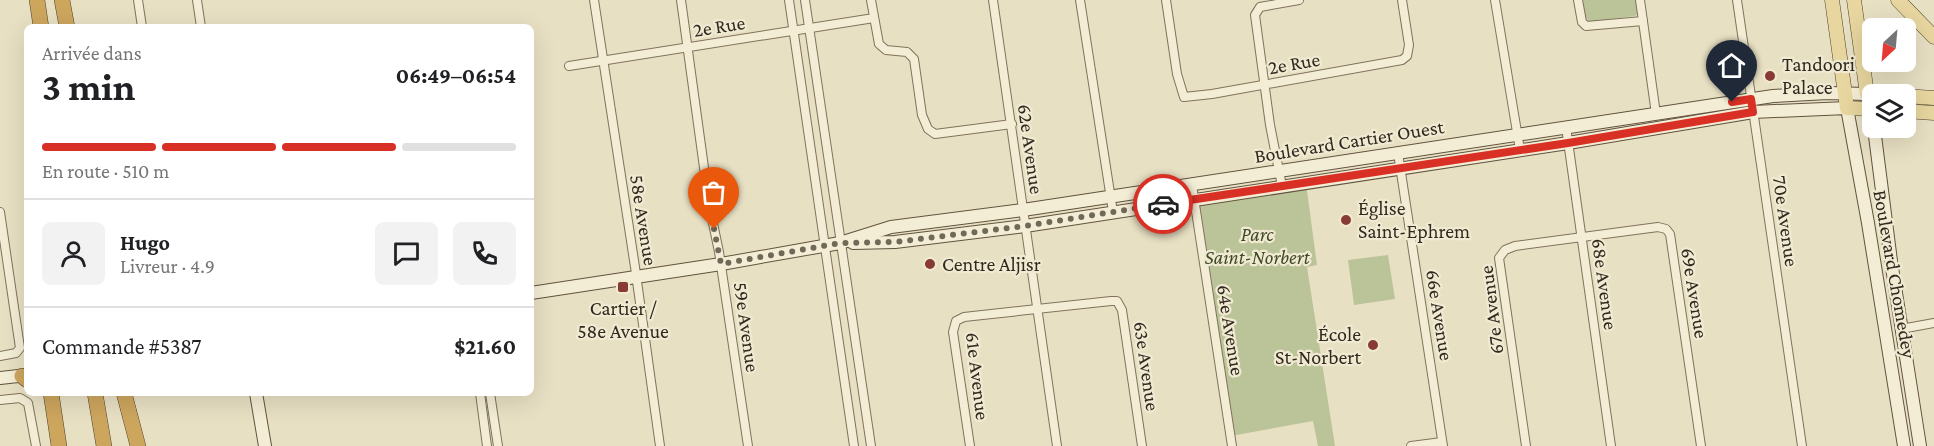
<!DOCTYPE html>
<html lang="fr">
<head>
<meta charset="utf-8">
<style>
	:root { --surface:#fff; --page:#f2f2f2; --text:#202124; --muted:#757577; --line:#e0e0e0; --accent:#d93025 }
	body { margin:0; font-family:"Crimson Pro",serif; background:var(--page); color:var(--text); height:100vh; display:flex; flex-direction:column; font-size:22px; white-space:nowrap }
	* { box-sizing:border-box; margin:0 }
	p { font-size:20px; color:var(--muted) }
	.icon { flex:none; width:33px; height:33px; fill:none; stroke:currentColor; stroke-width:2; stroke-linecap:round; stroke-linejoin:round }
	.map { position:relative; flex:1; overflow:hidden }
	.side { position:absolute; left:24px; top:24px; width:510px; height:372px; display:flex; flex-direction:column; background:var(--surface); border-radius:9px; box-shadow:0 6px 24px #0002 }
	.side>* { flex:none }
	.needle { width:39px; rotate:206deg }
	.buttons { position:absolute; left:1862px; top:18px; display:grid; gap:12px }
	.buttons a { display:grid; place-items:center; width:54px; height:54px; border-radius:9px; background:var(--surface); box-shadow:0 6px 24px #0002; font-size:30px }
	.pin { position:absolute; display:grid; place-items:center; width:51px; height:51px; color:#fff; margin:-62px -26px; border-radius:50% 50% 50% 0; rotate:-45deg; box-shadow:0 0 6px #0007 }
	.pin .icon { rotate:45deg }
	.courier { position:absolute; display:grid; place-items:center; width:60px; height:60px; margin:-30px; border:4px solid #d93025; border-radius:50%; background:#fff; color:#222; box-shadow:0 2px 8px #0007 }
	.head em { font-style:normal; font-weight:700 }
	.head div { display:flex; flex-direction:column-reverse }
	.head { display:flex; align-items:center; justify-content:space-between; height:102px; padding:0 18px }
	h1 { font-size:39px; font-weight:700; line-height:45px }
	.bar { display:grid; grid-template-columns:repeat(4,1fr); gap:9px 6px; align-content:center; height:72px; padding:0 18px }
	.bar i { height:8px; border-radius:4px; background:var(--line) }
	.bar .selected { background:var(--accent) }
	.bar p { grid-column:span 4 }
	.line { display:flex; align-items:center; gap:15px; padding:0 18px; border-top:2px solid var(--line) }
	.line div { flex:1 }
	.round { display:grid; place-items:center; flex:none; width:63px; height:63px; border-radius:9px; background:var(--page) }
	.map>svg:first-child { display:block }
	.green { fill:#bbc499 }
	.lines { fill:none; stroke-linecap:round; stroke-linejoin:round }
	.street-casing { stroke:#80725c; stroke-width:10 }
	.secondary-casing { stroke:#61533f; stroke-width:14 }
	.primary-casing { stroke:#4e4030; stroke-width:15 }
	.highway-casing { stroke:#4e4030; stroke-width:16 }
	.street { stroke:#f4edd5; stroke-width:8 }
	.secondary { stroke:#f4edd5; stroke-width:12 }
	.primary { stroke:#e7d69f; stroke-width:14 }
	.highway { stroke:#cda65e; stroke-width:15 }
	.done { stroke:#716958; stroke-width:6; stroke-dasharray:0 10.8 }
	.route { stroke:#d93025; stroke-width:8 }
	.poi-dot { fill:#873b34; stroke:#f0ead2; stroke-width:2 }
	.labels { text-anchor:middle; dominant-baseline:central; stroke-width:4.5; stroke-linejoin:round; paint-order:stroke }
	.street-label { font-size:20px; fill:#31291e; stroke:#f0ead2 }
	.poi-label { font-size:20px; fill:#31291e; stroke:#f0ead2; text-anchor:start }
	.park-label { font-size:20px; font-style:italic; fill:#3f4b28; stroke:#f0ead2 }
</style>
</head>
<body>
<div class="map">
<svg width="1934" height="446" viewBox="0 0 1934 446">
	<rect width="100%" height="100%" fill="#e8e0c3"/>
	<g class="green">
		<path d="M 1583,0 L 1639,0 L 1639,13 L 1635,16 L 1590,22 L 1584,16 Z"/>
		<path d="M 1306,183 L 1317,265 L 1307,267 L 1335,446 L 1318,446 L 1313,421 L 1231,436 L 1194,200 Z"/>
		<path d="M 1388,255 L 1395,299 L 1354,305 L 1348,260 Z"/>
	</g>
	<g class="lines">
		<defs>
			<g id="street">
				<path d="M 138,0 L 142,27"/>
				<path d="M 197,0 L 201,27"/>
				<path d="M 594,0 L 635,267 L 660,446"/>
				<path d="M 681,0 L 709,204 L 719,252 L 748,446"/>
				<path d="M 789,0 L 854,446"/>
				<path d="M 805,0 L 871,446"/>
				<path d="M 871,0 L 879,44 L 886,50 L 907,52 L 914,59 L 922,115 L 928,129 L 935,134 L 1012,124"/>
				<path d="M 993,0 L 1057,446"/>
				<path d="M 1080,0 L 1113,212"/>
				<path d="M 1166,0 L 1177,74 L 1184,97 L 1212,94 L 1402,60 L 1407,56 L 1409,45 L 1402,0"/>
				<path d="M 1495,0 L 1520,150"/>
				<path d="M 1578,0 L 1582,22 L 1586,26 L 1643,21"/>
				<path d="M 1640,0 L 1656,114"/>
				<path d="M 1737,0 L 1802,446"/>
				<path d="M 569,66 L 874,18"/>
				<path d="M 1566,127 L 1611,446"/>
				<path d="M 1398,153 L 1443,446"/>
				<path d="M 1192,185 L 1232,446"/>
				<path d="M 1282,186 L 1270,125 L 1255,15 L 1260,7 L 1299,0"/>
				<path d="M 0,212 L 20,348 L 16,353 L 0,356"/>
				<path d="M 1901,329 L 1934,323"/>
				<path d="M 480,393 L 487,446"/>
				<path d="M 490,393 L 498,446"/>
				<path d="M 0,400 L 20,398 L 28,403 L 36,446"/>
				<path d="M 970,446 L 953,332 L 956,321 L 964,317 L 1111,301 L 1117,301 L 1122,310 L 1142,446"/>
				<path d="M 1411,446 L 1442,442"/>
				<path d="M 1526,446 L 1499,258 L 1505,250 L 1515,246 L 1658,227 L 1666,229 L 1670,234 L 1701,446"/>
			</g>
			<g id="secondary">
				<path d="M 1874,128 L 1891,261 L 1920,446"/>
				<path d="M 853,243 L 895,242 L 1025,226 L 1568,143 L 1753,112 L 1847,108 L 1868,223 L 1904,446"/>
				<path d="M 531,293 L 721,264 L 840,243 L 891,227 L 1023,210 L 1773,96 L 1828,93 L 1867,94 L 1872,118"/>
				<path d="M 0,378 L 27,375"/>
				<path d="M 256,393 L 265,446"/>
			</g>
			<g id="primary">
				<path d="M 1832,0 L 1847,108 L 1872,109"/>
				<path d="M 1854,0 L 1867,94 L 1876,94"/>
				<path d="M 1898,0 L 1934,37"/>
				<path d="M 1905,96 L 1934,98"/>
				<path d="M 1905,111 L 1934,113"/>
			</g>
			<g id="highway">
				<path d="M 37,0 L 41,27"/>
				<path d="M 62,0 L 67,27"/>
				<path d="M 22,376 L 27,380"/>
				<path d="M 51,393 L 59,446"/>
				<path d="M 95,393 L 104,446"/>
				<path d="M 124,393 L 138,446"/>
			</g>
		</defs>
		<use href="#street" class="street-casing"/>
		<use href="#secondary" class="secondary-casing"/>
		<use href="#primary" class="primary-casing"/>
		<use href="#highway" class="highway-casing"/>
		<use href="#street" class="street"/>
		<use href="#secondary" class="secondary"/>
		<use href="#primary" class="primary"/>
		<use href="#highway" class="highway"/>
	</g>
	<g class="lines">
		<path class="done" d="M 714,229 L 721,264 L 840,243 L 895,242 L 1025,226 L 1163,204"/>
		<path class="route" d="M 1163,204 L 1568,143 L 1753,112 L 1751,99 L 1732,102"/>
	</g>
	<g class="poi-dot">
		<circle cx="1770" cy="76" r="6"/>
		<circle cx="1346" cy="220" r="6"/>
		<circle cx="930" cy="264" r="6"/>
		<rect x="617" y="281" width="12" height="12" rx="3"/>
		<circle cx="1373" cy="345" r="6"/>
	</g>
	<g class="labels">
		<g class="street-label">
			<text transform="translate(719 26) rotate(-9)">2e Rue</text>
			<text transform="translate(1294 63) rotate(-10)">2e Rue</text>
			<text transform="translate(1349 141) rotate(-9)">Boulevard Cartier Ouest</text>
			<text transform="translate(1031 149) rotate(82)">62e Avenue</text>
			<text transform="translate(644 220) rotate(81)">58e Avenue</text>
			<text transform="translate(1786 221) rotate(82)">70e Avenue</text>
			<text transform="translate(1895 274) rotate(80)">Boulevard Chomedey</text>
			<text transform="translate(1605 284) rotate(82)">68e Avenue</text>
			<text transform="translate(1695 293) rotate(81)">69e Avenue</text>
			<text transform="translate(1491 310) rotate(-97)">67e Avenue</text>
			<text transform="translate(1440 315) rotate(81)">66e Avenue</text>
			<text transform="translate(747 327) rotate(82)">59e Avenue</text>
			<text transform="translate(1231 330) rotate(81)">64e Avenue</text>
			<text transform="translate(1147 366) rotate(82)">63e Avenue</text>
			<text transform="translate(978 376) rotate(83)">61e Avenue</text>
		</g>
		<g class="poi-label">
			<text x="1782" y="64">Tandoori<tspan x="1782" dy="23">Palace</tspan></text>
			<text x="1358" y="208">Église<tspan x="1358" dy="23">Saint-Ephrem</tspan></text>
			<text x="942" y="264">Centre Aljisr</text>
			<text x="623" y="308" text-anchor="middle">Cartier /<tspan x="623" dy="23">58e Avenue</tspan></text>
			<text x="1361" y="334" text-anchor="end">École<tspan x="1361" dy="23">St-Norbert</tspan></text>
		</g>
		<g class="park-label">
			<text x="1257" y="234">Parc<tspan x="1257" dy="23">Saint-Norbert</tspan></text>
		</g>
	</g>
</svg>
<div class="buttons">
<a><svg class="needle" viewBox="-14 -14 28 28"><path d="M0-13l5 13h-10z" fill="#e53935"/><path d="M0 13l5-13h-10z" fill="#757577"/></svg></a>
<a><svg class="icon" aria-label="layers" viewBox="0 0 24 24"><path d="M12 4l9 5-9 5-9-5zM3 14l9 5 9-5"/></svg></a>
</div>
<div class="pin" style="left:714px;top:229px;background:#ea580c"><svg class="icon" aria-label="bag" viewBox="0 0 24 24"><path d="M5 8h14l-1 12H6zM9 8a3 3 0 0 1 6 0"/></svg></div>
<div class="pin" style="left:1732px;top:102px;background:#1f2937"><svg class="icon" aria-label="home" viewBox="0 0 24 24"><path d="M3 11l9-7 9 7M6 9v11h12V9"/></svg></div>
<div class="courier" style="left:1163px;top:204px"><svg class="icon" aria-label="car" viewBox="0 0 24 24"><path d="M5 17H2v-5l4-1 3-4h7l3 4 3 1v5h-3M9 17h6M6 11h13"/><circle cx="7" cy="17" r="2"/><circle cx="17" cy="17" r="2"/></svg></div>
<section class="side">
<div class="head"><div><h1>3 min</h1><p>Arrivée dans</p></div><em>06:49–06:54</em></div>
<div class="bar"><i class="selected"></i><i class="selected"></i><i class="selected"></i><i></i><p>En route · 510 m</p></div>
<div class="line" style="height:108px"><a class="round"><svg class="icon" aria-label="person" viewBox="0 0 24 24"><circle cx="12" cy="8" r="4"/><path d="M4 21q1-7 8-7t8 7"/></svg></a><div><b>Hugo</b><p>Livreur · 4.9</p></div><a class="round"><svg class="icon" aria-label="chat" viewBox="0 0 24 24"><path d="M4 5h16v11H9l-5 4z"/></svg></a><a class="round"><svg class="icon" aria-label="phone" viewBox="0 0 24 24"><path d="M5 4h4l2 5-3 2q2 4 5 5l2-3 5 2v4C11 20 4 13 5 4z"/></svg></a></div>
<div class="line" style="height:78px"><div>Commande #5387</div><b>$21.60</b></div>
</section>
</div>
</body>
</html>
